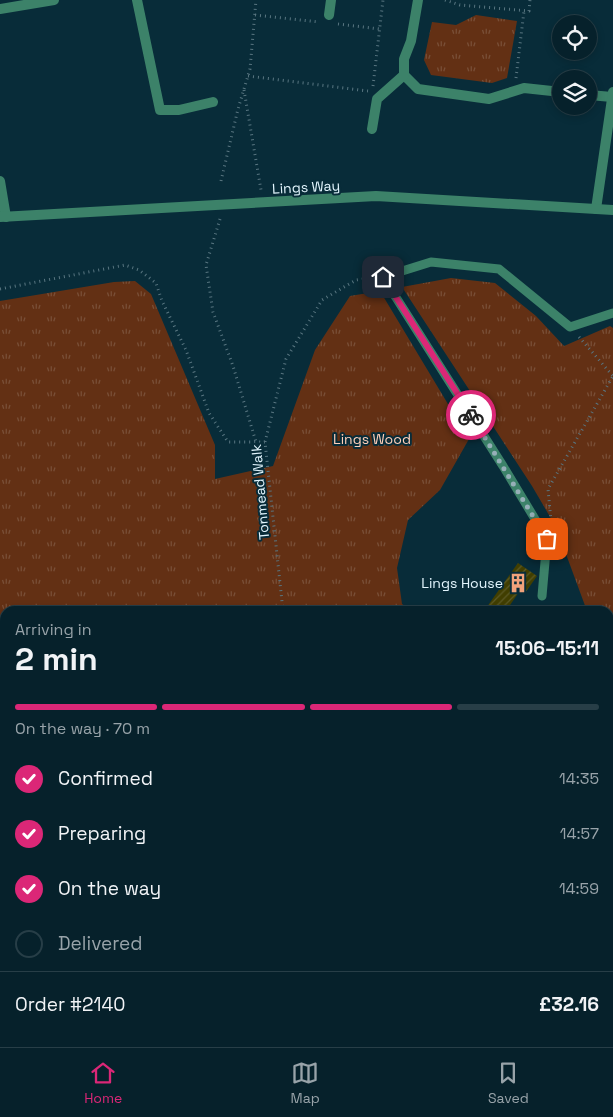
<!DOCTYPE html>
<html lang="en">
<head>
<meta charset="utf-8">
<style>
	:root { --surface:#06212b; --page:#0f2933; --text:#f1f3f6; --muted:#98a3a9; --line:#273e47; --accent:#db2777 }
	body { margin:0; font-family:"Space Grotesk",sans-serif; background:var(--page); color:var(--text); height:100vh; display:flex; flex-direction:column; font-size:19px; white-space:nowrap }
	* { box-sizing:border-box; margin:0 }
	p { font-size:16px; color:var(--muted) }
	.icon { flex:none; width:28px; height:28px; fill:none; stroke:currentColor; stroke-width:2; stroke-linecap:round; stroke-linejoin:round }
	.map { position:relative; flex:1; overflow:hidden }
	.side { position:absolute; left:0px; top:606px; width:614px; height:441px; display:flex; flex-direction:column; background:var(--surface); border-radius:15px 15px 0 0; box-shadow:0 2px 8px #0003,0 0 0 1px var(--line) }
	.side>* { flex:none }
	.controls { position:absolute; left:552px; top:15px; display:grid; gap:10px }
	.controls a { display:grid; place-items:center; width:45px; height:45px; border-radius:50%; background:var(--surface); box-shadow:0 2px 8px #0003,0 0 0 1px var(--line); font-size:25px }
	.pin { position:absolute; display:grid; place-items:center; width:42px; height:42px; color:#fff; margin:-21px; border-radius:10px; box-shadow:0 2px 8px #0006 }
	.courier { position:absolute; display:grid; place-items:center; width:50px; height:50px; margin:-25px; border:4px solid #db2777; border-radius:50%; background:#fff; color:#222; box-shadow:0 1px 6px #0007 }
	.head em { font-style:normal; font-weight:700 }
	.head div { display:flex; flex-direction:column-reverse }
	.head { display:flex; align-items:center; justify-content:space-between; height:85px; padding:0 15px }
	h1 { font-size:32px; font-weight:700; line-height:38px }
	.bar { display:grid; grid-template-columns:repeat(4,1fr); gap:8px 5px; align-content:center; height:60px; padding:0 15px }
	.bar i { height:6px; border-radius:4px; background:var(--line) }
	.bar .current { background:var(--accent) }
	.bar p { grid-column:span 4 }
	.line { display:flex; align-items:center; gap:12px; padding:0 15px; border-top:1px solid var(--line) }
	.line div { flex:1 }
	ol { padding:0 15px; list-style:none }
	li { display:flex; align-items:center; gap:15px; height:55px }
	li p { margin-inline-start:auto }
	li .icon { padding:5px; border-radius:50%; background:var(--accent); color:#fff; stroke-width:4 }
	li:last-child { color:var(--muted) }
	li i { width:28px; height:28px; border:2px solid var(--line); border-radius:50% }
	.dock { display:flex; justify-content:space-around; align-items:center; height:70px; border-top:1px solid var(--line); background:var(--surface); font-size:14px; color:var(--muted) }
	.dock a { display:grid; justify-items:center; gap:2px }
	.dock .current { color:var(--accent) }
	.map>svg:first-child { display:block }
	.grass { fill:url(#grass-tufts) }
	.building { fill:url(#building-hatch) }
	.lines { fill:none; stroke-linecap:round; stroke-linejoin:round }
	.path { stroke:#597681; stroke-width:3; stroke-dasharray:1 4; stroke-linecap:butt }
	.service { stroke:#3c8269; stroke-width:9 }
	.minor { stroke:#3c8269; stroke-width:10 }
	.tertiary { stroke:#3c8269; stroke-width:10 }
	.done { stroke:#96afb8; stroke-width:5; stroke-dasharray:0 9 }
	.route { stroke:#db2777; stroke-width:6 }
	.labels { text-anchor:middle; dominant-baseline:central; stroke-width:4; stroke-linejoin:round; paint-order:stroke }
	.street-label { font-size:14px; fill:#e2f5fd; stroke:#082c39 }
	.park-label { font-size:14px; fill:#ffcfb9; stroke:#082c39 }
	.poi-label { font-size:14px; fill:#e2f5fd; stroke:#082c39; text-anchor:end }
</style>
</head>
<body>
<div class="map">
<svg width="613" height="1047" viewBox="0 0 613 1047">
	<defs>
		<pattern id="grass-tufts" width="24" height="20" patternUnits="userSpaceOnUse" patternTransform="scale(1.25)"><rect width="24" height="20" fill="#633014"/><path d="M3 7l-1-3M5 7V3M7 7l1-3M15 17l-1-3M17 17v-4M19 17l1-3" fill="none" stroke="#794f37"/></pattern>
		<pattern id="building-hatch" width="6" height="6" patternUnits="userSpaceOnUse" patternTransform="scale(1.25)"><rect width="6" height="6" fill="#413e00"/><path d="M-1 1l2-2M0 6l6-6M5 7l2-2" fill="none" stroke="#5c5a26"/></pattern>
	</defs>
	<rect width="100%" height="100%" fill="#082c39"/>
	<g class="grass">
		<path d="M 476,15 L 517,21 L 507,78 L 492,83 L 431,75 L 424,60 L 432,22 L 456,25 Z"/>
		<path d="M 451,278 L 495,283 L 536,316 L 564,346 L 610,326 L 613,328 L 613,684 L 609,672 L 609,611 L 587,611 L 556,527 L 532,486 L 402,287 Z"/>
		<path d="M 135,281 L 151,294 L 215,445 L 215,479 L 273,466 L 315,350 L 350,296 L 380,291 L 469,439 L 440,490 L 408,520 L 397,568 L 402,604 L 412,611 L 5,611 L 5,1024 L 0,1022 L 0,301 L 114,282 Z"/>
		<path d="M 613,716 L 613,781 L 609,781 L 609,718 Z"/>
		<path d="M 609,940 L 613,942 L 613,1047 L 93,1047 L 76,1043 L 609,1042 Z"/>
	</g>
	<path class="building" d="M 518,563 L 537,576 L 525,593 L 521,589 L 506,611 L 484,611 Z"/>
	<g class="lines">
		<g class="path">
			<path d="M 445,0 L 460,5 L 529,11 L 530,0"/>
			<path d="M 255,15 L 319,22"/>
			<path d="M 338,24 L 380,29"/>
			<path d="M 248,76 L 368,91"/>
			<path d="M 516,78 L 524,11"/>
			<path d="M 373,86 L 383,0"/>
			<path d="M 244,90 L 261,190"/>
			<path d="M 221,181 L 238,109 L 250,69 L 256,0"/>
			<path d="M 220,219 L 206,265 L 213,312 L 233,366 L 256,442"/>
			<path d="M 0,289 L 125,265 L 139,270 L 156,283 L 162,301 L 186,350 L 209,413 L 228,442 L 265,442"/>
			<path d="M 579,337 L 613,376"/>
			<path d="M 551,521 L 548,489 L 613,376"/>
			<path d="M 283,611 L 265,442 L 286,359 L 322,300 L 356,280 L 371,278"/>
			<path d="M 531,611 L 537,604"/>
			<path d="M 609,806 L 613,809"/>
			<path d="M 0,967 L 5,968"/>
			<path d="M 0,1033 L 5,1034"/>
			<path d="M 0,1038 L 3,1033"/>
			<path d="M 41,1042 L 61,1047"/>
			<path d="M 510,1042 L 516,1047"/>
			<path d="M 284,1047 L 287,1042"/>
		</g>
		<path class="service" d="M 542,596 L 547,539 L 503,466 L 383,277 L 431,262 L 499,269 L 570,327 L 613,313"/>
		<g class="minor">
			<path d="M 137,0 L 160,110 L 179,110 L 213,102"/>
			<path d="M 0,9 L 54,0"/>
			<path d="M 329,15 L 331,0"/>
			<path d="M 404,75 L 418,89 L 489,99 L 524,88 L 561,92"/>
			<path d="M 589,95 L 612,97"/>
			<path d="M 372,129 L 377,99 L 404,75 L 404,59 L 411,41 L 418,0"/>
			<path d="M 0,181 L 6,217"/>
			<path d="M 596,209 L 613,92"/>
		</g>
		<path class="tertiary" d="M 0,217 L 376,196 L 613,210"/>
	</g>
	<g class="lines">
		<path class="done" d="M 471,415 L 547,539"/>
		<path class="route" d="M 383,277 L 471,415"/>
	</g>
	<defs>
		<symbol id="building-bare" viewBox="-9 -9 18 18"><path d="M-4-6H4V6H1V3H-1V6H-4ZM-2.5-4.3h1.7v1.8h-1.7ZM.8-4.3h1.7v1.8H.8ZM-2.5-1h1.7V.8h-1.7ZM.8-1h1.7V.8H.8Z" fill="#f1a27b" stroke="#082c39" stroke-width="2.5" paint-order="stroke"/></symbol>
	</defs>
	<g fill-rule="evenodd">
		<use href="#building-bare" x="504" y="569" width="28" height="28"/>
	</g>
	<g class="labels">
		<g class="street-label">
			<text transform="translate(306 187) rotate(-3)">Lings Way</text>
			<text transform="translate(260 492) rotate(-95)">Tonmead Walk</text>
		</g>
		<g class="park-label">
			<text x="372" y="439">Lings Wood</text>
		</g>
		<g class="poi-label">
			<text x="503" y="583">Lings House</text>
		</g>
	</g>
</svg>
<div class="controls">
<a><svg class="icon" aria-label="locate" viewBox="0 0 24 24"><circle cx="12" cy="12" r="6"/><path d="M12 2v4M12 18v4M2 12h4M18 12h4"/></svg></a>
<a><svg class="icon" aria-label="layers" viewBox="0 0 24 24"><path d="M12 4l9 5-9 5-9-5zM3 14l9 5 9-5"/></svg></a>
</div>
<div class="pin" style="left:547px;top:539px;background:#ea580c"><svg class="icon" aria-label="bag" viewBox="0 0 24 24"><path d="M5 8h14l-1 12H6zM9 8a3 3 0 0 1 6 0"/></svg></div>
<div class="pin" style="left:383px;top:277px;background:#1f2937"><svg class="icon" aria-label="home" viewBox="0 0 24 24"><path d="M3 11l9-7 9 7M6 9v11h12V9"/></svg></div>
<div class="courier" style="left:471px;top:415px"><svg class="icon" aria-label="bike" viewBox="0 0 24 24"><circle cx="6" cy="16" r="4"/><circle cx="18" cy="16" r="4"/><path d="M6 16l4-8h5l3 8M10 8l3 8H6M13 5h3"/></svg></div>
<section class="side">
<div class="head"><div><h1>2 min</h1><p>Arriving in</p></div><em>15:06–15:11</em></div>
<div class="bar"><i class="current"></i><i class="current"></i><i class="current"></i><i></i><p>On the way · 70 m</p></div>
<ol>
<li><svg class="icon" aria-label="check" viewBox="0 0 24 24"><path d="M5 12l5 5 9-10"/></svg>Confirmed<p>14:35</p></li>
<li><svg class="icon" aria-label="check" viewBox="0 0 24 24"><path d="M5 12l5 5 9-10"/></svg>Preparing<p>14:57</p></li>
<li><svg class="icon" aria-label="check" viewBox="0 0 24 24"><path d="M5 12l5 5 9-10"/></svg>On the way<p>14:59</p></li>
<li><i></i>Delivered</li>
</ol>
<div class="line" style="height:65px"><div>Order #2140</div><b>£32.16</b></div>
</section>
</div>
<nav class="dock">
<a class="current"><svg class="icon" aria-label="home" viewBox="0 0 24 24"><path d="M3 11l9-7 9 7M6 9v11h12V9"/></svg>Home</a>
<a><svg class="icon" aria-label="map" viewBox="0 0 24 24"><path d="M3 6l6-2 6 2 6-2v14l-6 2-6-2-6 2zM9 4v14M15 6v14"/></svg>Map</a>
<a><svg class="icon" aria-label="saved" viewBox="0 0 24 24"><path d="M7 4h10v16l-5-4-5 4z"/></svg>Saved</a>
</nav>
</body>
</html>
